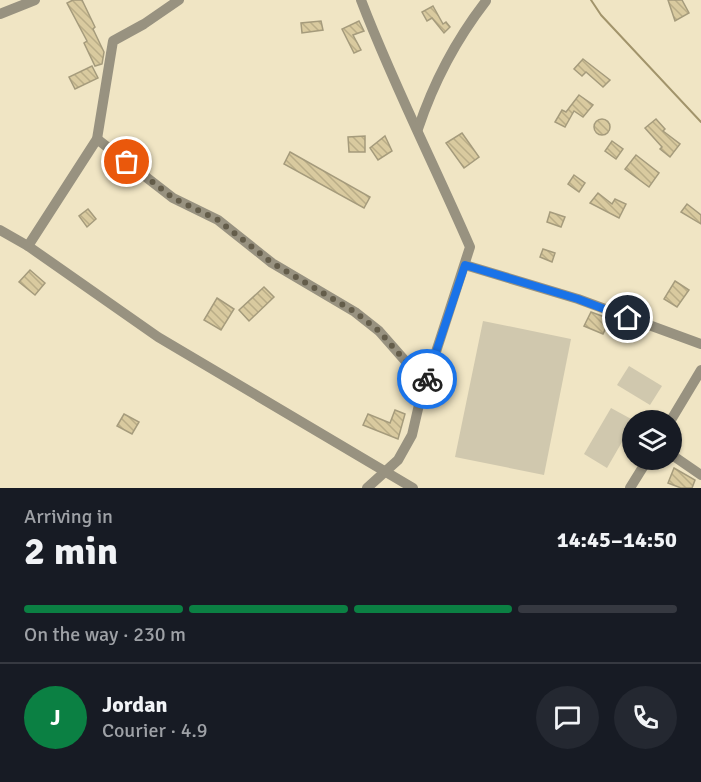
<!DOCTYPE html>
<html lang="en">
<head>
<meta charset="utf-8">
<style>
	:root { --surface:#171b24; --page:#242831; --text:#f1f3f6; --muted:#9ea1a6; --line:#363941; --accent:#0b8043 }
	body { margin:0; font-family:Signika,sans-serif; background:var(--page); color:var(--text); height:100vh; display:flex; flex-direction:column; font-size:22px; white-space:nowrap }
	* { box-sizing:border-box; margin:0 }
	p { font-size:20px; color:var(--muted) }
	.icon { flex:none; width:33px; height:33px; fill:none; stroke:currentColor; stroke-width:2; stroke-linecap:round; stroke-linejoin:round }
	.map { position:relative; height:488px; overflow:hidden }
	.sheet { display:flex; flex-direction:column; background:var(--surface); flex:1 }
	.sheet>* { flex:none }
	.controls { position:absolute; left:622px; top:410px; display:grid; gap:12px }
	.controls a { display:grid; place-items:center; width:60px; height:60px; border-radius:50%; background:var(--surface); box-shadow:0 2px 4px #0004; font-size:30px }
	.pin { position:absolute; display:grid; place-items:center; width:51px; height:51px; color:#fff; margin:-26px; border:3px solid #fff; border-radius:50%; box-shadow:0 2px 6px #0007 }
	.courier { position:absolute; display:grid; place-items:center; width:60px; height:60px; margin:-30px; border:4px solid #1a73e8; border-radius:50%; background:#fff; color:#222; box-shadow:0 2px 8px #0007 }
	.head em { font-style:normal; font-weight:800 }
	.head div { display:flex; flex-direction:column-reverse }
	.head { display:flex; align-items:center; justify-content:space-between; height:102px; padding:0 24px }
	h1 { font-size:39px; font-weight:800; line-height:45px }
	.bar { display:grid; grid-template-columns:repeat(4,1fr); gap:9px 6px; align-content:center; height:72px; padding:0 24px }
	.bar i { height:8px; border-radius:4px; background:var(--line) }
	.bar .current { background:var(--accent) }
	.bar p { grid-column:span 4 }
	.line { display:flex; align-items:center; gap:15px; padding:0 24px; border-top:2px solid var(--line) }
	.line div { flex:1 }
	.round { display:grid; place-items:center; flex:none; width:63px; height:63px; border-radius:32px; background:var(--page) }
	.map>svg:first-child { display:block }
	.grass { fill:#d0c8ae }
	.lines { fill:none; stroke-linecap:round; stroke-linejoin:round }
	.stream { stroke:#a2946b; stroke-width:2 }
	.building { fill:url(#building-back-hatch); stroke:#a59b7c; stroke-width:1.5 }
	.minor { stroke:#989280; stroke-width:10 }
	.done { stroke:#645d4a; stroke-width:6; stroke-dasharray:0 10.8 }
	.route { stroke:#1a73e8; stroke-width:8 }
</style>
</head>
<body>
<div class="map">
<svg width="701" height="488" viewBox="0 0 701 488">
	<defs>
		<pattern id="building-back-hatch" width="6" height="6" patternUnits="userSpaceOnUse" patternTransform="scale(1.5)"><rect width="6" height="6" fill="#d9ca9f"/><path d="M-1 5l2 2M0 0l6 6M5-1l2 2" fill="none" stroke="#baad87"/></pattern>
	</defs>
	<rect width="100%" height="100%" fill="#f0e5c4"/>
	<g class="grass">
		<path d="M 483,321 L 571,339 L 544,475 L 455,457 Z"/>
		<path d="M 629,366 L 662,386 L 650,405 L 617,385 Z"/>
		<path d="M 611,408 L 633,420 L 633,423 L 607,468 L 584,454 Z"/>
	</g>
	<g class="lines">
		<path class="stream" d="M 591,0 L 601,15 L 701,122"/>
	</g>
	<g class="building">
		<path d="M 73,0 L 82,0 L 95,27 L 93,29 L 104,52 L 102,64 L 95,66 L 84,43 L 87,41 L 67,3 Z"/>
		<path d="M 668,0 L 682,0 L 689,13 L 675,21 Z"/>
		<path d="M 433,6 L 443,24 L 446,22 L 450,27 L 444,33 L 432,18 L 427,21 L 422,12 Z"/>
		<path d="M 321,21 L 323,30 L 302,33 L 301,23 Z"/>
		<path d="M 359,21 L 364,31 L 353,35 L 361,50 L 354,53 L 342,29 Z"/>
		<path d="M 583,59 L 610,80 L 603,87 L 586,72 L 582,76 L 574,69 Z"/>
		<path d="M 92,66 L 98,78 L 75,89 L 69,77 Z"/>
		<path d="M 579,95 L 593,105 L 583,117 L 574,111 L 565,127 L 555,122 L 562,110 L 566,112 Z"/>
		<circle cx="602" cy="127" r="8"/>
		<path d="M 656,119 L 665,129 L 663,131 L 680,144 L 670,157 L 660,149 L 662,147 L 645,128 Z"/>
		<path d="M 462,133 L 479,157 L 464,168 L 446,143 Z"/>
		<path d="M 365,136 L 365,152 L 349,152 L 348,137 Z"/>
		<path d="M 385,136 L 392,151 L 378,160 L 370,148 Z"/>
		<path d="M 612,141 L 623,149 L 616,159 L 605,151 Z"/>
		<path d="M 290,152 L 370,197 L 364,208 L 284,164 Z"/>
		<path d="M 636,155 L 659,173 L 649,187 L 625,169 Z"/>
		<path d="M 574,175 L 585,183 L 579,192 L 568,184 Z"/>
		<path d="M 598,193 L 612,204 L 615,199 L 626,204 L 619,218 L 590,203 Z"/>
		<path d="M 687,204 L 701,215 L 701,224 L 681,212 Z"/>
		<path d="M 88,209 L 96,219 L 87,227 L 79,216 Z"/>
		<path d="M 550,212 L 565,217 L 561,227 L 547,222 Z"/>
		<path d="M 543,249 L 555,253 L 552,262 L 540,257 Z"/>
		<path d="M 30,270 L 45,283 L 35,295 L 19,282 Z"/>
		<path d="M 675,281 L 689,290 L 677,307 L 664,299 Z"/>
		<path d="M 264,287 L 274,297 L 249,321 L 239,310 Z"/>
		<path d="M 217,298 L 234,309 L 221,330 L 204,320 Z"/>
		<path d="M 591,312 L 610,319 L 603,334 L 584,326 Z"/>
		<path d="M 395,410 L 405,414 L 398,439 L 363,425 L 368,414 L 390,423 Z"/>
		<path d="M 124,414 L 139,422 L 132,434 L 117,426 Z"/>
		<path d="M 674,468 L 695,480 L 692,488 L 681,488 L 668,483 Z"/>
	</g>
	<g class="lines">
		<g class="minor">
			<path d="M 361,0 C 393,84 434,164 470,247 L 422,395"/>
			<path d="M 0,14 L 35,0"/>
			<path d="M 418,129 C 434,81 455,41 486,1"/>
			<path d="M 97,139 L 173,198 L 218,220 L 272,263 L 355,312 L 379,331 L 408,364 L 421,396 L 412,435 L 398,460 L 367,488"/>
			<path d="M 0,230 L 28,246 L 158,337 L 413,488"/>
			<path d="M 28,246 L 97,139 L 113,41 L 144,24 L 179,0"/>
			<path d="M 465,265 L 578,299 L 701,344"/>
			<path d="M 671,420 L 701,370"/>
			<path d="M 672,455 L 701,475"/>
			<path d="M 630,488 L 648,459"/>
		</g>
	</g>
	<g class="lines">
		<path class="done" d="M 127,162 L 173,198 L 218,220 L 272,263 L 355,312 L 379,331 L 408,364 L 421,396 L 427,379"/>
		<path class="route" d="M 427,379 L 465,265 L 578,299 L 628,318"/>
	</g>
</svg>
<div class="controls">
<a><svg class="icon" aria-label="layers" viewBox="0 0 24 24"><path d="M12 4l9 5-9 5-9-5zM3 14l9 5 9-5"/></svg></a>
</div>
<div class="pin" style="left:127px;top:162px;background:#ea580c"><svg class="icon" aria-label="bag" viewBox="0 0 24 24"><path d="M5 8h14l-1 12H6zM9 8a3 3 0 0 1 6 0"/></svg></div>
<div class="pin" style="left:628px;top:318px;background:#1f2937"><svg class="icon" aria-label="home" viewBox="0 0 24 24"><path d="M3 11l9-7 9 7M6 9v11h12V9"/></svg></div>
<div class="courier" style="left:427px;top:379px"><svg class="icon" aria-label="bike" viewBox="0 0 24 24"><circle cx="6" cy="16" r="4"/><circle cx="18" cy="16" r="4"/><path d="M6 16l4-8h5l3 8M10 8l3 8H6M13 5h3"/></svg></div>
</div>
<section class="sheet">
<div class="head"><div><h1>2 min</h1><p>Arriving in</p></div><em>14:45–14:50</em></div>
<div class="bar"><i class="current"></i><i class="current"></i><i class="current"></i><i></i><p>On the way · 230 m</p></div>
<div class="line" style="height:108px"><b class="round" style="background:var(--accent);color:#fff">J</b><div><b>Jordan</b><p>Courier · 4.9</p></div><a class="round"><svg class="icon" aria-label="chat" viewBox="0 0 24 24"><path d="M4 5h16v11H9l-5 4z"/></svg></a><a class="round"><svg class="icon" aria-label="phone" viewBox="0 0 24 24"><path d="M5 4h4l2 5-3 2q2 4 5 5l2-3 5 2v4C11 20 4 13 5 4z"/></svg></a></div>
</section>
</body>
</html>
